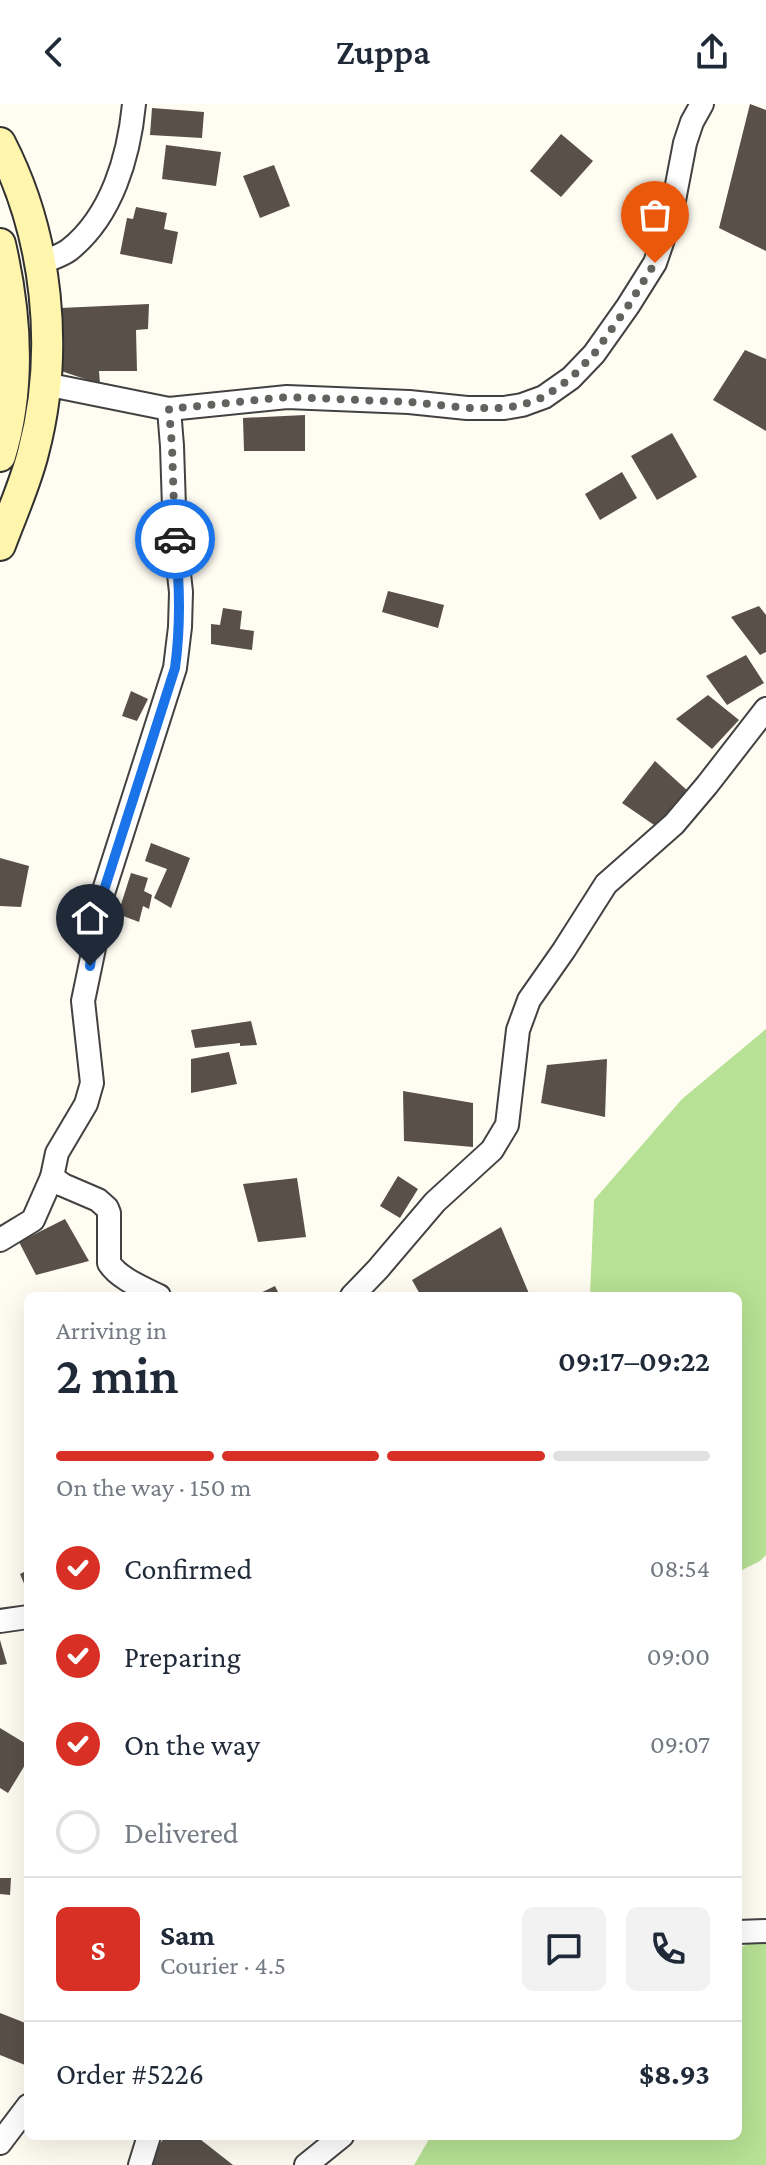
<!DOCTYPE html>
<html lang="en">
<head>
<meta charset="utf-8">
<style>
	:root { --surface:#fff; --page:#f2f2f3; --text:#1f2937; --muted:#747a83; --line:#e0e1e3; --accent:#d93025 }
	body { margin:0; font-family:"Crimson Pro",serif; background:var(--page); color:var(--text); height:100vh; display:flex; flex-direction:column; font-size:30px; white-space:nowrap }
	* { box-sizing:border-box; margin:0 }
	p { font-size:26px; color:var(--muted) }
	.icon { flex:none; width:44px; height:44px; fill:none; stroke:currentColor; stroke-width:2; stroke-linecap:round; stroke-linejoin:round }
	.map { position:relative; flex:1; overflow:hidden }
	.panel { position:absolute; left:24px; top:1188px; width:718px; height:848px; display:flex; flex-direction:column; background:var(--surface); border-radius:12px; box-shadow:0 8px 32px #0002 }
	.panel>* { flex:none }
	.pin { position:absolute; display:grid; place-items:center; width:68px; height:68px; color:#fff; margin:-82px -34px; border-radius:50% 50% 50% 0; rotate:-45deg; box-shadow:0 0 8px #0007 }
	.pin .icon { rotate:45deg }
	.courier { position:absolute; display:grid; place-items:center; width:80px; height:80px; margin:-40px; border:6px solid #1a73e8; border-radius:50%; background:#fff; color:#222; box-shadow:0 2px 10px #0007 }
	.headline em { font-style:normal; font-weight:600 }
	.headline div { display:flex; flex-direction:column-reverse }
	.headline { display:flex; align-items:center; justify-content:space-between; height:136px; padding:0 32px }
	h1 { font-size:52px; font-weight:600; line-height:60px }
	.bar { display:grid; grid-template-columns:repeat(4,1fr); gap:12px 8px; align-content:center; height:96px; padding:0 32px }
	.bar i { height:10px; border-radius:6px; background:var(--line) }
	.bar .active { background:var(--accent) }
	.bar p { grid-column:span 4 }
	.line { display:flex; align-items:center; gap:20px; padding:0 32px; border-top:2px solid var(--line) }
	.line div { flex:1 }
	.round { display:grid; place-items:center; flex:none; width:84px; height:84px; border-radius:12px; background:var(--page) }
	ol { padding:0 32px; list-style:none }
	li { display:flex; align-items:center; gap:24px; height:88px }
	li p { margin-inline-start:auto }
	li .icon { padding:8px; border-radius:50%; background:var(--accent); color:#fff; stroke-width:4 }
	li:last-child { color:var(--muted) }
	li i { width:44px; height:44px; border:4px solid var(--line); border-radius:50% }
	header { display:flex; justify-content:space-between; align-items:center; height:104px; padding:0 32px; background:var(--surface); font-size:36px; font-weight:600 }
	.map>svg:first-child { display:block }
	.forest { fill:#b7e194 }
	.building { fill:#59504a }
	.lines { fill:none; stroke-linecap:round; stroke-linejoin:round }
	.minor-casing { stroke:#424242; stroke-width:26 }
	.secondary-casing { stroke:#313131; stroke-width:34 }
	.minor { stroke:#fff; stroke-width:22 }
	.secondary { stroke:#fff5ad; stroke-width:30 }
	.done { stroke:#63625e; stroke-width:8; stroke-dasharray:0 14.4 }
	.route { stroke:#1a73e8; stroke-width:10 }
</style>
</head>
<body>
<header><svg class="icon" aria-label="back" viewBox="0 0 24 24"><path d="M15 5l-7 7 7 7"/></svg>Zuppa<svg class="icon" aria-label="share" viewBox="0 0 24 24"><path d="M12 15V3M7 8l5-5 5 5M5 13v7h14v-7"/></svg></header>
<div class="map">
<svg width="766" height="2061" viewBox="0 0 766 2061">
	<rect width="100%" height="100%" fill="#fffcf2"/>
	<g class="forest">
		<path d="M 766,925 L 766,1451 L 760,1457 L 738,1468 L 738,1192 L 590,1192 L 594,1096 L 682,995 Z"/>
		<path d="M 766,1830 L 766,2061 L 414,2061 L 431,2032 L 738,2032 L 738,1845 Z"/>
	</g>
	<g class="building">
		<path d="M 750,0 L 766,6 L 766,147 L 719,124 Z"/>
		<path d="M 152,4 L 204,8 L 202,34 L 150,31 Z"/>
		<path d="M 561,30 L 593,57 L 561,93 L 530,67 Z"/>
		<path d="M 166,41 L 221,48 L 216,82 L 162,75 Z"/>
		<path d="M 274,61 L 290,102 L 260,114 L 243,72 Z"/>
		<path d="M 136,103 L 167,109 L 164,125 L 178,128 L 172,160 L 120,150 L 127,114 L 133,115 Z"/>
		<path d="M 149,200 L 148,225 L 136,226 L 137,267 L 99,267 L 100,280 L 58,266 L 60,204 Z"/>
		<path d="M 745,246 L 766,255 L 766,327 L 713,296 Z"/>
		<path d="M 305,311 L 305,347 L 244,347 L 243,314 Z"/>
		<path d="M 672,329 L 697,373 L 657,396 L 631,352 Z"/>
		<path d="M 622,368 L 637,394 L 600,416 L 585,390 Z"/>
		<path d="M 388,487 L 444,501 L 438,524 L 382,508 Z"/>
		<path d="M 759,502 L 766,511 L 766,548 L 760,551 L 731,513 Z"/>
		<path d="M 223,504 L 242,507 L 240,525 L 254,527 L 252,546 L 211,540 L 211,520 L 220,521 Z"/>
		<path d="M 746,551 L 764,579 L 727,601 L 706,572 Z"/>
		<path d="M 131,587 L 148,595 L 137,617 L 122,612 Z"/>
		<path d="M 708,591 L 739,616 L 712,645 L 676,615 Z"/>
		<path d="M 655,657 L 690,689 L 660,725 L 622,699 Z"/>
		<path d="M 151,739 L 190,754 L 171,804 L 154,794 L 167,765 L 145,757 Z"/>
		<path d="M 0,754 L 29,762 L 21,803 L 0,802 Z"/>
		<path d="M 131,769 L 148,774 L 144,787 L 152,791 L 149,805 L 143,802 L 139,818 L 118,810 Z"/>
		<path d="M 251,917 L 257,941 L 240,942 L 240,939 L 195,944 L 191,926 Z"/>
		<path d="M 229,948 L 237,980 L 191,989 L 191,955 Z"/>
		<path d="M 607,955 L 605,1013 L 541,999 L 547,961 Z"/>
		<path d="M 403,987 L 473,999 L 473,1043 L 404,1037 Z"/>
		<path d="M 398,1072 L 418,1085 L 400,1114 L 380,1102 Z"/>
		<path d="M 297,1074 L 306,1133 L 258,1138 L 243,1080 Z"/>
		<path d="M 65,1115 L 89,1157 L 36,1171 L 19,1138 Z"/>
		<path d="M 501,1123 L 530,1192 L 421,1192 L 412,1176 Z"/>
		<path d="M 275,1182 L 280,1192 L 254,1192 Z"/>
		<path d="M 28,1466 L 28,1489 L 20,1470 Z"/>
		<path d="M 0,1536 L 7,1560 L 0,1561 Z"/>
		<path d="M 0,1624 L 28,1641 L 28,1656 L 8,1689 L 0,1684 Z"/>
		<path d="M 0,1774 L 11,1774 L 10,1791 L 0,1790 Z"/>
		<path d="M 0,1909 L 28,1920 L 28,1957 L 25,1961 L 0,1951 Z"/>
		<path d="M 166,2032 L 196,2032 L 233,2061 L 150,2061 L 156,2044 Z"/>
	</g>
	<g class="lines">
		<defs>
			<g id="minor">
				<path d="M 40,159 C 50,155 61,152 69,146 C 112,112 129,52 134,0"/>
				<path d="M 45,280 L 169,305 L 287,293 L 409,298 L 467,304 L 504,304 L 522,301 L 544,293 L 571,274 L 594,250 L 628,202 L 655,159 L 671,112 L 685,39 L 692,18 L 702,0"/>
				<path d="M 52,1073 L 57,1049 L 86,1000 L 92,979 L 83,897 L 94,844 L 98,805 L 175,564 L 180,523 L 181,488 L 175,434 L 172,342 L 169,305"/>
				<path d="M 0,1136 L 33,1116 L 52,1073 L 63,1081 L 98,1096 L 107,1104 L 109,1109 L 109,1159 C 118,1174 143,1184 159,1192"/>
				<path d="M 352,1192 L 378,1165 L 435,1098 L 492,1046 L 507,1021 L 518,926 L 529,896 L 564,846 L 606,780 L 674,720 L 707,681 L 766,605"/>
				<path d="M 0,1517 L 28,1513"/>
				<path d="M 738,1828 L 766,1827"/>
				<path d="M 0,2039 L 28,2002"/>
				<path d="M 140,2061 L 149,2032"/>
				<path d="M 306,2061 L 342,2032"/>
			</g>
			<g id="secondary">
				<path d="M 0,39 C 48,132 60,248 33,349 C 25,381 11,411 0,441"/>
				<path d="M 0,140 C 16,209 21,283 0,352"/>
			</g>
		</defs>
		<use href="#minor" class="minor-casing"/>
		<use href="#secondary" class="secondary-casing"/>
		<use href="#minor" class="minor"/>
		<use href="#secondary" class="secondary"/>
	</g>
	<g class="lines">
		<path class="done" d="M 175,435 L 172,342 L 169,305 L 287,293 L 409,298 L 467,304 L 504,304 L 522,301 L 544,293 L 571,274 L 594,250 L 628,202 L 655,159"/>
		<path class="route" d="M 90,862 L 98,805 L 175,564 C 181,520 180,479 175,435"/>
	</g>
</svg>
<div class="pin" style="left:655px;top:159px;background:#ea580c"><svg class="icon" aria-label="bag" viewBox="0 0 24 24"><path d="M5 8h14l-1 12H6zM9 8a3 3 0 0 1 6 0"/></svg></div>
<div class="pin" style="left:90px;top:862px;background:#1f2937"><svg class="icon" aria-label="home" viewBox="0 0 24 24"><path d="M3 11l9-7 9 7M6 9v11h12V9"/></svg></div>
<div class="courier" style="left:175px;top:435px"><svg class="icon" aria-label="car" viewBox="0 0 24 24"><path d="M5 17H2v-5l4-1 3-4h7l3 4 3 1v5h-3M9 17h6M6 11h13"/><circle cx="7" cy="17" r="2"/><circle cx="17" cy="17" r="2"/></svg></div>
<section class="panel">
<div class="headline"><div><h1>2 min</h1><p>Arriving in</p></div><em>09:17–09:22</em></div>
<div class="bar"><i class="active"></i><i class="active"></i><i class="active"></i><i></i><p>On the way · 150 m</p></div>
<ol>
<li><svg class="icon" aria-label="check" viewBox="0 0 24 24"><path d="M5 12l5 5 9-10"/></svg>Confirmed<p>08:54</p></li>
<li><svg class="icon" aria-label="check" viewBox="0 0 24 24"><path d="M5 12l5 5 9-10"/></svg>Preparing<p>09:00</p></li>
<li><svg class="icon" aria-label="check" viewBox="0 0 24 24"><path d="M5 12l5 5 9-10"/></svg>On the way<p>09:07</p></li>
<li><i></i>Delivered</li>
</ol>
<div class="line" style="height:144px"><b class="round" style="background:var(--accent);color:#fff">S</b><div><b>Sam</b><p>Courier · 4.5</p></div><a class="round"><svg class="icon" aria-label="chat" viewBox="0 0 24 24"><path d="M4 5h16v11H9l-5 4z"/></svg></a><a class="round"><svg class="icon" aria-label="phone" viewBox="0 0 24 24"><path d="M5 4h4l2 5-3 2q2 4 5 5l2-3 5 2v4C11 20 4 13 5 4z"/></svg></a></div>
<div class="line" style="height:104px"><div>Order #5226</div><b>$8.93</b></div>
</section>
</div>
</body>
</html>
